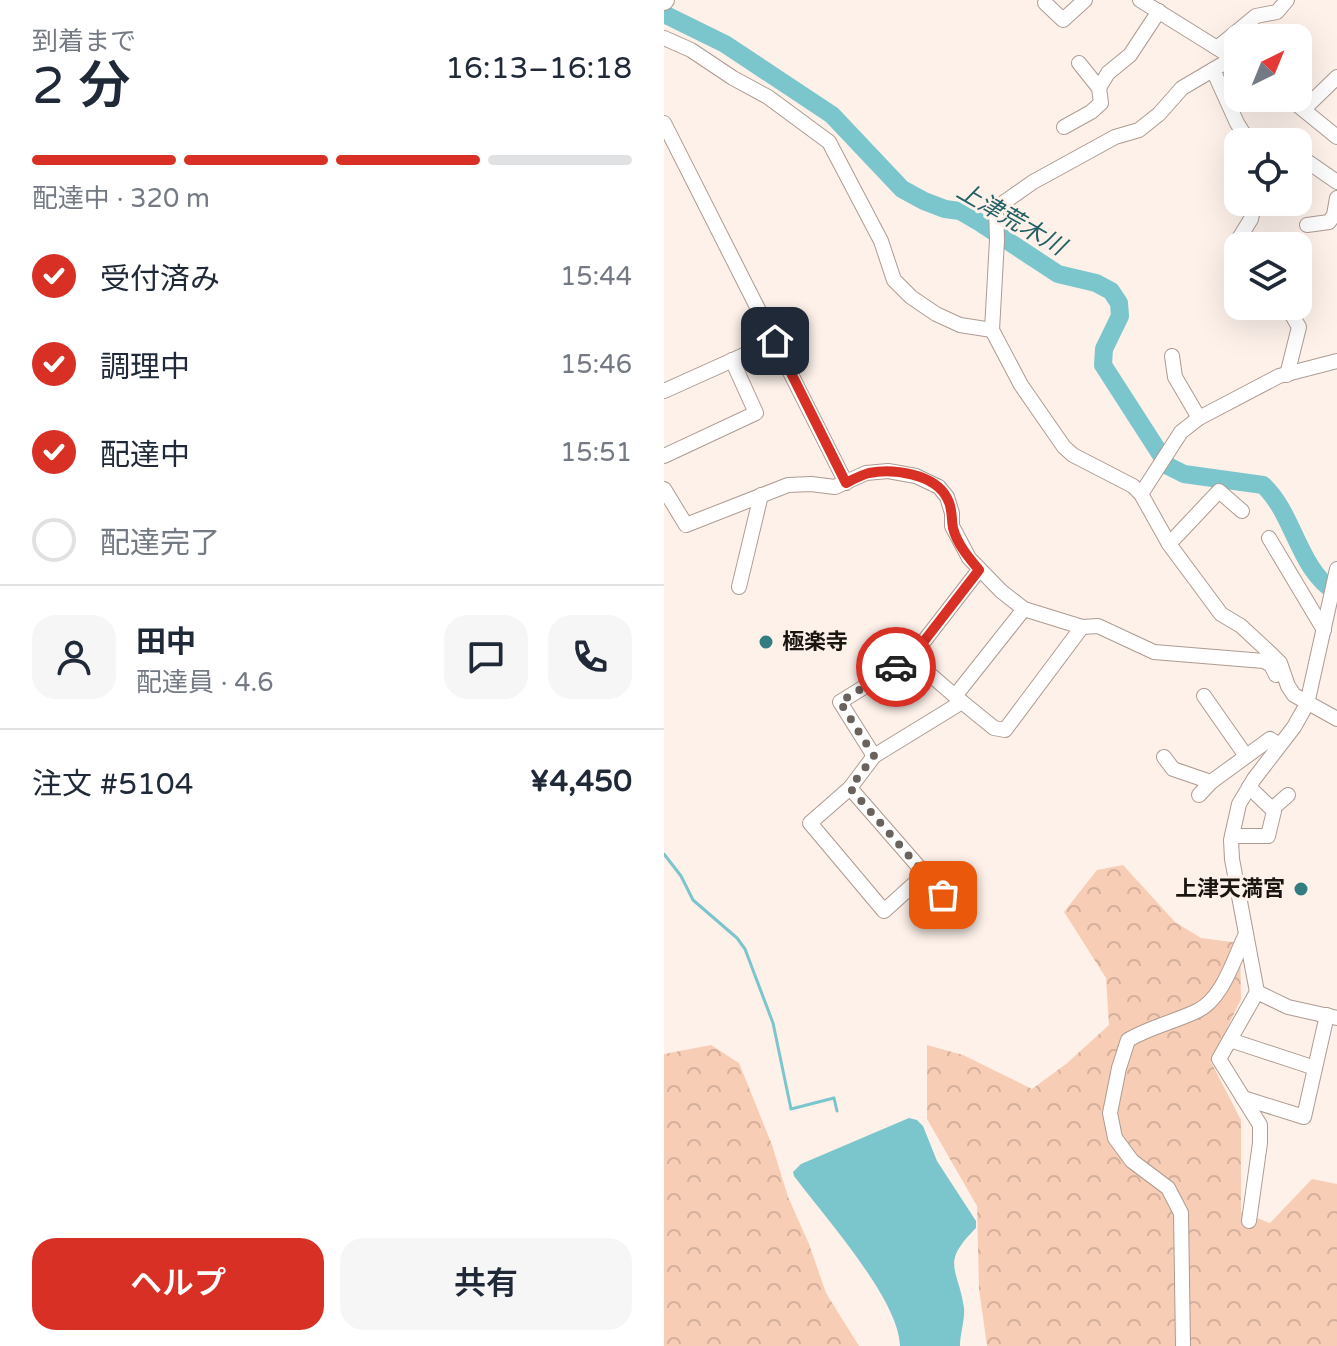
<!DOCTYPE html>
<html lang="ja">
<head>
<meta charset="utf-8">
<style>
	:root { --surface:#fff; --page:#f6f6f7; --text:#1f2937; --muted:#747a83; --line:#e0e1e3; --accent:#d93025 }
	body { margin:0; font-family:"Varela Round","Noto Sans JP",sans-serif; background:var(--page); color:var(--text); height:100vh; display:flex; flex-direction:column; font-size:30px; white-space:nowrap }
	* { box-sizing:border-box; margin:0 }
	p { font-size:26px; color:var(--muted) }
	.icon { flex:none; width:44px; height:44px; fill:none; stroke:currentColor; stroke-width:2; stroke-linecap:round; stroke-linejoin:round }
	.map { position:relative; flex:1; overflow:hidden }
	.side { display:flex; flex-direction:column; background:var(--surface); width:664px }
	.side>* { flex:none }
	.needle { width:52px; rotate:43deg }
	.tools { position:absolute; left:560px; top:24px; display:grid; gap:16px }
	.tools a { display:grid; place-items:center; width:88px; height:88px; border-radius:16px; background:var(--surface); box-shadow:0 8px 32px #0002; font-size:40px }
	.pin { position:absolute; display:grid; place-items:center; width:68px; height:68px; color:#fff; margin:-34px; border-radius:16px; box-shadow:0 4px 12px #0006 }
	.courier { position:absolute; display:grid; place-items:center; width:80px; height:80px; margin:-40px; border:6px solid #d93025; border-radius:50%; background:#fff; color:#222; box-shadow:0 2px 10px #0007 }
	.headline em { font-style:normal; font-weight:600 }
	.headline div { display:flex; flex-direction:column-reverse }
	.headline { display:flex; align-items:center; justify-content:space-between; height:136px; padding:0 32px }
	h1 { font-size:52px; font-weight:600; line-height:60px }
	.bar { display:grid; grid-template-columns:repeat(4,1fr); gap:12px 8px; align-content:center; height:96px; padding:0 32px }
	.bar i { height:10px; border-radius:6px; background:var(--line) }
	.bar .selected { background:var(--accent) }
	.bar p { grid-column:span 4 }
	.line { display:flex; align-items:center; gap:20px; padding:0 32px; border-top:2px solid var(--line) }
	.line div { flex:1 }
	.round { display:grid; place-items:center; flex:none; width:84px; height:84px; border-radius:24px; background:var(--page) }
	ol { padding:0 32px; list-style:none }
	li { display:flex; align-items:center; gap:24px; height:88px }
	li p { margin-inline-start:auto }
	li .icon { padding:8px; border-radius:50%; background:var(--accent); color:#fff; stroke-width:4 }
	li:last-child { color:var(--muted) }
	li i { width:44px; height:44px; border:4px solid var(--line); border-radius:50% }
	.primary-button { display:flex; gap:16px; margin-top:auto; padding:16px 32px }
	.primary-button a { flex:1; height:92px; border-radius:24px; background:var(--accent); color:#fff; font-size:32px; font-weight:600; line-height:92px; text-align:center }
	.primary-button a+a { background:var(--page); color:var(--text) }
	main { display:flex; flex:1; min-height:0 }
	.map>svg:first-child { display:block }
	.forest { fill:url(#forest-crowns) }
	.water { fill:#7bc5cc }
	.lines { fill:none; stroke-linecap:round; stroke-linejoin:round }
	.stream { stroke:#7bc5cc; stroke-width:3 }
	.river { stroke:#7bc5cc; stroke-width:18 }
	.minor-casing { stroke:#ae9b91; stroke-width:16 }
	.major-casing { stroke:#ae9b91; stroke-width:20 }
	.minor { stroke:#fff; stroke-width:14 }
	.major { stroke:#fff; stroke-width:18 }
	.done { stroke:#6a625d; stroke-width:8; stroke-dasharray:0 14.4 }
	.route { stroke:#d93025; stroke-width:10 }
	.poi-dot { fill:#337c82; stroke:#fdf1ea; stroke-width:3 }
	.labels { text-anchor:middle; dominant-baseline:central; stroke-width:6; stroke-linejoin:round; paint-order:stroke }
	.poi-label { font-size:22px; font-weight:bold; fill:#1b1511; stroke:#fdf1ea; text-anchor:start }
	.water-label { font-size:24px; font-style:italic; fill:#226065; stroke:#fdf1ea }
</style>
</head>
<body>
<main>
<section class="side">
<div class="headline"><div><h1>2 分</h1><p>到着まで</p></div><em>16:13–16:18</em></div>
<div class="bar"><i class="selected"></i><i class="selected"></i><i class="selected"></i><i></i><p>配達中 · 320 m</p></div>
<ol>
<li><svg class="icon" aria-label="check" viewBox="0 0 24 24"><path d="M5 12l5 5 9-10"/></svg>受付済み<p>15:44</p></li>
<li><svg class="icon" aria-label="check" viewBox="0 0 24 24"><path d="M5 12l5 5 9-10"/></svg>調理中<p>15:46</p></li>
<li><svg class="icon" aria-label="check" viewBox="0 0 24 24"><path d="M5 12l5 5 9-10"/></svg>配達中<p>15:51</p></li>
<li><i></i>配達完了</li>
</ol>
<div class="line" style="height:144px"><a class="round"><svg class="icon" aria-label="person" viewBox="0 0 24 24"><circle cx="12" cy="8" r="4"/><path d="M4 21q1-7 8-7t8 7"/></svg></a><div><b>田中</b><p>配達員 · 4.6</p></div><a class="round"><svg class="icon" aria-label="chat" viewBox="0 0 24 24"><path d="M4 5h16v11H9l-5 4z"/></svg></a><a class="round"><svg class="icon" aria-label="phone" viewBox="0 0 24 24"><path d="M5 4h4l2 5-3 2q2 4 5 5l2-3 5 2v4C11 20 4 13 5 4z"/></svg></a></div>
<div class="line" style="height:104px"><div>注文 #5104</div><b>¥4,450</b></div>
<div class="primary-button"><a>ヘルプ</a><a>共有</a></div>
</section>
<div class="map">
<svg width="673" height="1346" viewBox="0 0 673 1346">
	<defs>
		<pattern id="forest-crowns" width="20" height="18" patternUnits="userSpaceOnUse" patternTransform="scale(2)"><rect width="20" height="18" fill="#f8cdb5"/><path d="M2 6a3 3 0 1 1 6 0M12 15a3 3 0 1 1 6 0" fill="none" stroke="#d4af9b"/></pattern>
	</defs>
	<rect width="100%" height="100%" fill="#fdf1ea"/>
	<g class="forest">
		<path d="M 459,865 L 511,922 L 537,938 L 576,943 L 577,999 L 547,1062 L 577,1120 L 577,1212 L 606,1223 L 648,1179 L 673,1184 L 673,1346 L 323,1346 L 315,1289 L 313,1206 L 263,1119 L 263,1045 L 299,1055 L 368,1089 L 402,1064 L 445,1025 L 442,978 L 400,912 L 433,870 Z"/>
		<path d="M 47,1045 L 75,1063 L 108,1145 L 124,1197 L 145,1244 L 162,1293 L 195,1346 L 0,1346 L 0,1054 Z"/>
	</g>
	<path class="water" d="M 245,1118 L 253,1120 L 259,1126 L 273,1161 L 312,1221 L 312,1228 C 276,1264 294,1267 300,1308 C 301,1320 296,1334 296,1346 L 236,1346 C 235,1299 159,1215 130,1176 L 129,1172 L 137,1164 Z"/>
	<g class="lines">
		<path class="stream" d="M 0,854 L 17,876 L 29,900 L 73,938 L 81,949 L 109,1023 L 127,1109 L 170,1098 L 173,1111"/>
		<path class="river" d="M 0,14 L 61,44 L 168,115 L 238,189 L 260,201 L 281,209 L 296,211 L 315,222 L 394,274 L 432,283 L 447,291 L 455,303 L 456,316 L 440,349 L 439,365 L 504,466 L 520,474 L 599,485 C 631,515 634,570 673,593"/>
		<defs>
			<g id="minor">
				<path d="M 476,0 L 574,61"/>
				<path d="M 381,3 L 399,20 L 421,0"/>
				<path d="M 0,38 L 27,50 L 69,78 L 104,97 L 165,142 L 217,241 L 230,280 L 247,297 L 272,314 L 296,325 L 328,330"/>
				<path d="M 553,48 L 592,16 L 613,12 L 623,0"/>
				<path d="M 569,58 L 518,88 L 495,114 L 475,130 L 451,137 L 369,182 L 332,208 L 333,240 L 328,330 L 357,385 L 400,447 L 409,455 L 469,486 L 477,494 L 505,544 L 557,614 L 577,626 L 606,653 L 616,663 L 624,686 L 630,695 L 673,719"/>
				<path d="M 415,63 L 435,88 L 444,73 L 466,55 L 495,11"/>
				<path d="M 549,70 L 573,123 L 585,142"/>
				<path d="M 625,98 L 673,137"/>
				<path d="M 640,109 L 673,77"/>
				<path d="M 0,123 L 182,483"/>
				<path d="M 400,127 L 427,112 L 437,103 L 435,88"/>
				<path d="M 634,155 L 673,182"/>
				<path d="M 643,225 L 665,222 L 670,215 L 673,198"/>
				<path d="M 574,250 L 571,245 L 587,219 L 591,202"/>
				<path d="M 619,306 L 628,315 L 635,327 L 623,375"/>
				<path d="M 508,356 L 511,377 L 535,418"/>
				<path d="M 0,391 L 111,341"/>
				<path d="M 0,456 L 92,413 L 68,360"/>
				<path d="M 0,489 L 22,525 L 124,485 L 147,484 L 171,487 L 202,473 L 224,471 L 252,476 L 275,487 L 283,497 L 288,513 L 288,526 L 305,558 L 337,591 L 360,609 L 418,627 L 434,626 L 490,652 L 600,661 L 607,665 L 612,675"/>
				<path d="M 477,494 L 517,432 L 535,418 L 615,376 L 673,361"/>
				<path d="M 605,538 L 660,630"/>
				<path d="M 505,544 L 555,491 L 578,511"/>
				<path d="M 75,587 L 97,495"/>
				<path d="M 247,658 L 291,696"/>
				<path d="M 540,696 L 582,756"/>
				<path d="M 298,702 L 291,696 L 360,609"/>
				<path d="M 210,756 L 176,702 L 247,658 L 315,570"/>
				<path d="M 500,757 L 509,769 L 547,782"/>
				<path d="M 186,788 L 261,874 L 220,911 L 146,823 Z"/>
				<path d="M 186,788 L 210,756 L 298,702 L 330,728 L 341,730 L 418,627"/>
				<path d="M 535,795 L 547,782 L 606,739 L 616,745"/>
				<path d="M 608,809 L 624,795"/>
				<path d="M 568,836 L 604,836 L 610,811 L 585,787"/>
				<path d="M 261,874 L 296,916"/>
				<path d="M 593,992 L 624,1007 L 673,1018"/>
				<path d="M 566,1040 L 651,1068"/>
				<path d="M 579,1098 L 640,1117 L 663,1015"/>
				<path d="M 585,1221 L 596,1143 L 596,1125 L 555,1059 L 593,992 L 568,859 L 567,840 L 575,804 L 590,779 L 630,727 L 643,704 L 673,569"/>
				<path d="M 519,1346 L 517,1213 L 504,1188 L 468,1161 L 451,1138 L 446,1113 L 455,1068 L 464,1040 C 486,1027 510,1022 533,1011 C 559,999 570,958 582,934"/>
			</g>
			<path id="major" d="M 0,1 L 1,0"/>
		</defs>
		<use href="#minor" class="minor-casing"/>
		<use href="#major" class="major-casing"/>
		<use href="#minor" class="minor"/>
		<use href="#major" class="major"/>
	</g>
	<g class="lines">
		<path class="done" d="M 232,667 L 176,702 L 210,756 L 186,788 L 279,895"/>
		<path class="route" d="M 111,341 L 182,483 C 190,479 197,475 205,473 C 229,468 271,474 283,498 C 289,508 287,518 289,528 C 293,544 305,558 315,570 L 247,658 L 232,667"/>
	</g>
	<g class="poi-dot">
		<circle cx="102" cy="642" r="8"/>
		<circle cx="637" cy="889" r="8"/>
	</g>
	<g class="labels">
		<g class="poi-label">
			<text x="118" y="642">極楽寺</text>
			<text x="621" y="889" text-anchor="end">上津天満宮</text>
		</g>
		<g class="water-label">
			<text transform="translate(347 219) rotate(30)">上津荒木川</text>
		</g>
	</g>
</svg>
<div class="tools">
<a><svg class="needle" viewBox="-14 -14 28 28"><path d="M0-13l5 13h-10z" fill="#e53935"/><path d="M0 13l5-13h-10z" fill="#747a83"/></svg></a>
<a><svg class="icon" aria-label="locate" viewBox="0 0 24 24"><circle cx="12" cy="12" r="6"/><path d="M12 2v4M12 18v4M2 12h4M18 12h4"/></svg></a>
<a><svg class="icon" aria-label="layers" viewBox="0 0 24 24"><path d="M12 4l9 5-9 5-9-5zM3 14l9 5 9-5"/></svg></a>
</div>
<div class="pin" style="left:279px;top:895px;background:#ea580c"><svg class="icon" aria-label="bag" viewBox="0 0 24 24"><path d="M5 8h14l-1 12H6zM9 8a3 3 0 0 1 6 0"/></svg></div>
<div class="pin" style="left:111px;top:341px;background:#1f2937"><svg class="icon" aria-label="home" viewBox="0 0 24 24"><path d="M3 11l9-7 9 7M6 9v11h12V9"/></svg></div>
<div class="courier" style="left:232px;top:667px"><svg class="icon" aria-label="car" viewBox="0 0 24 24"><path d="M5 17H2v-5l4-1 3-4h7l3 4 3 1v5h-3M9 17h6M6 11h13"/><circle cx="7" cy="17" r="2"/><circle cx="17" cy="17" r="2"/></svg></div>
</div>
</main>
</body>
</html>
